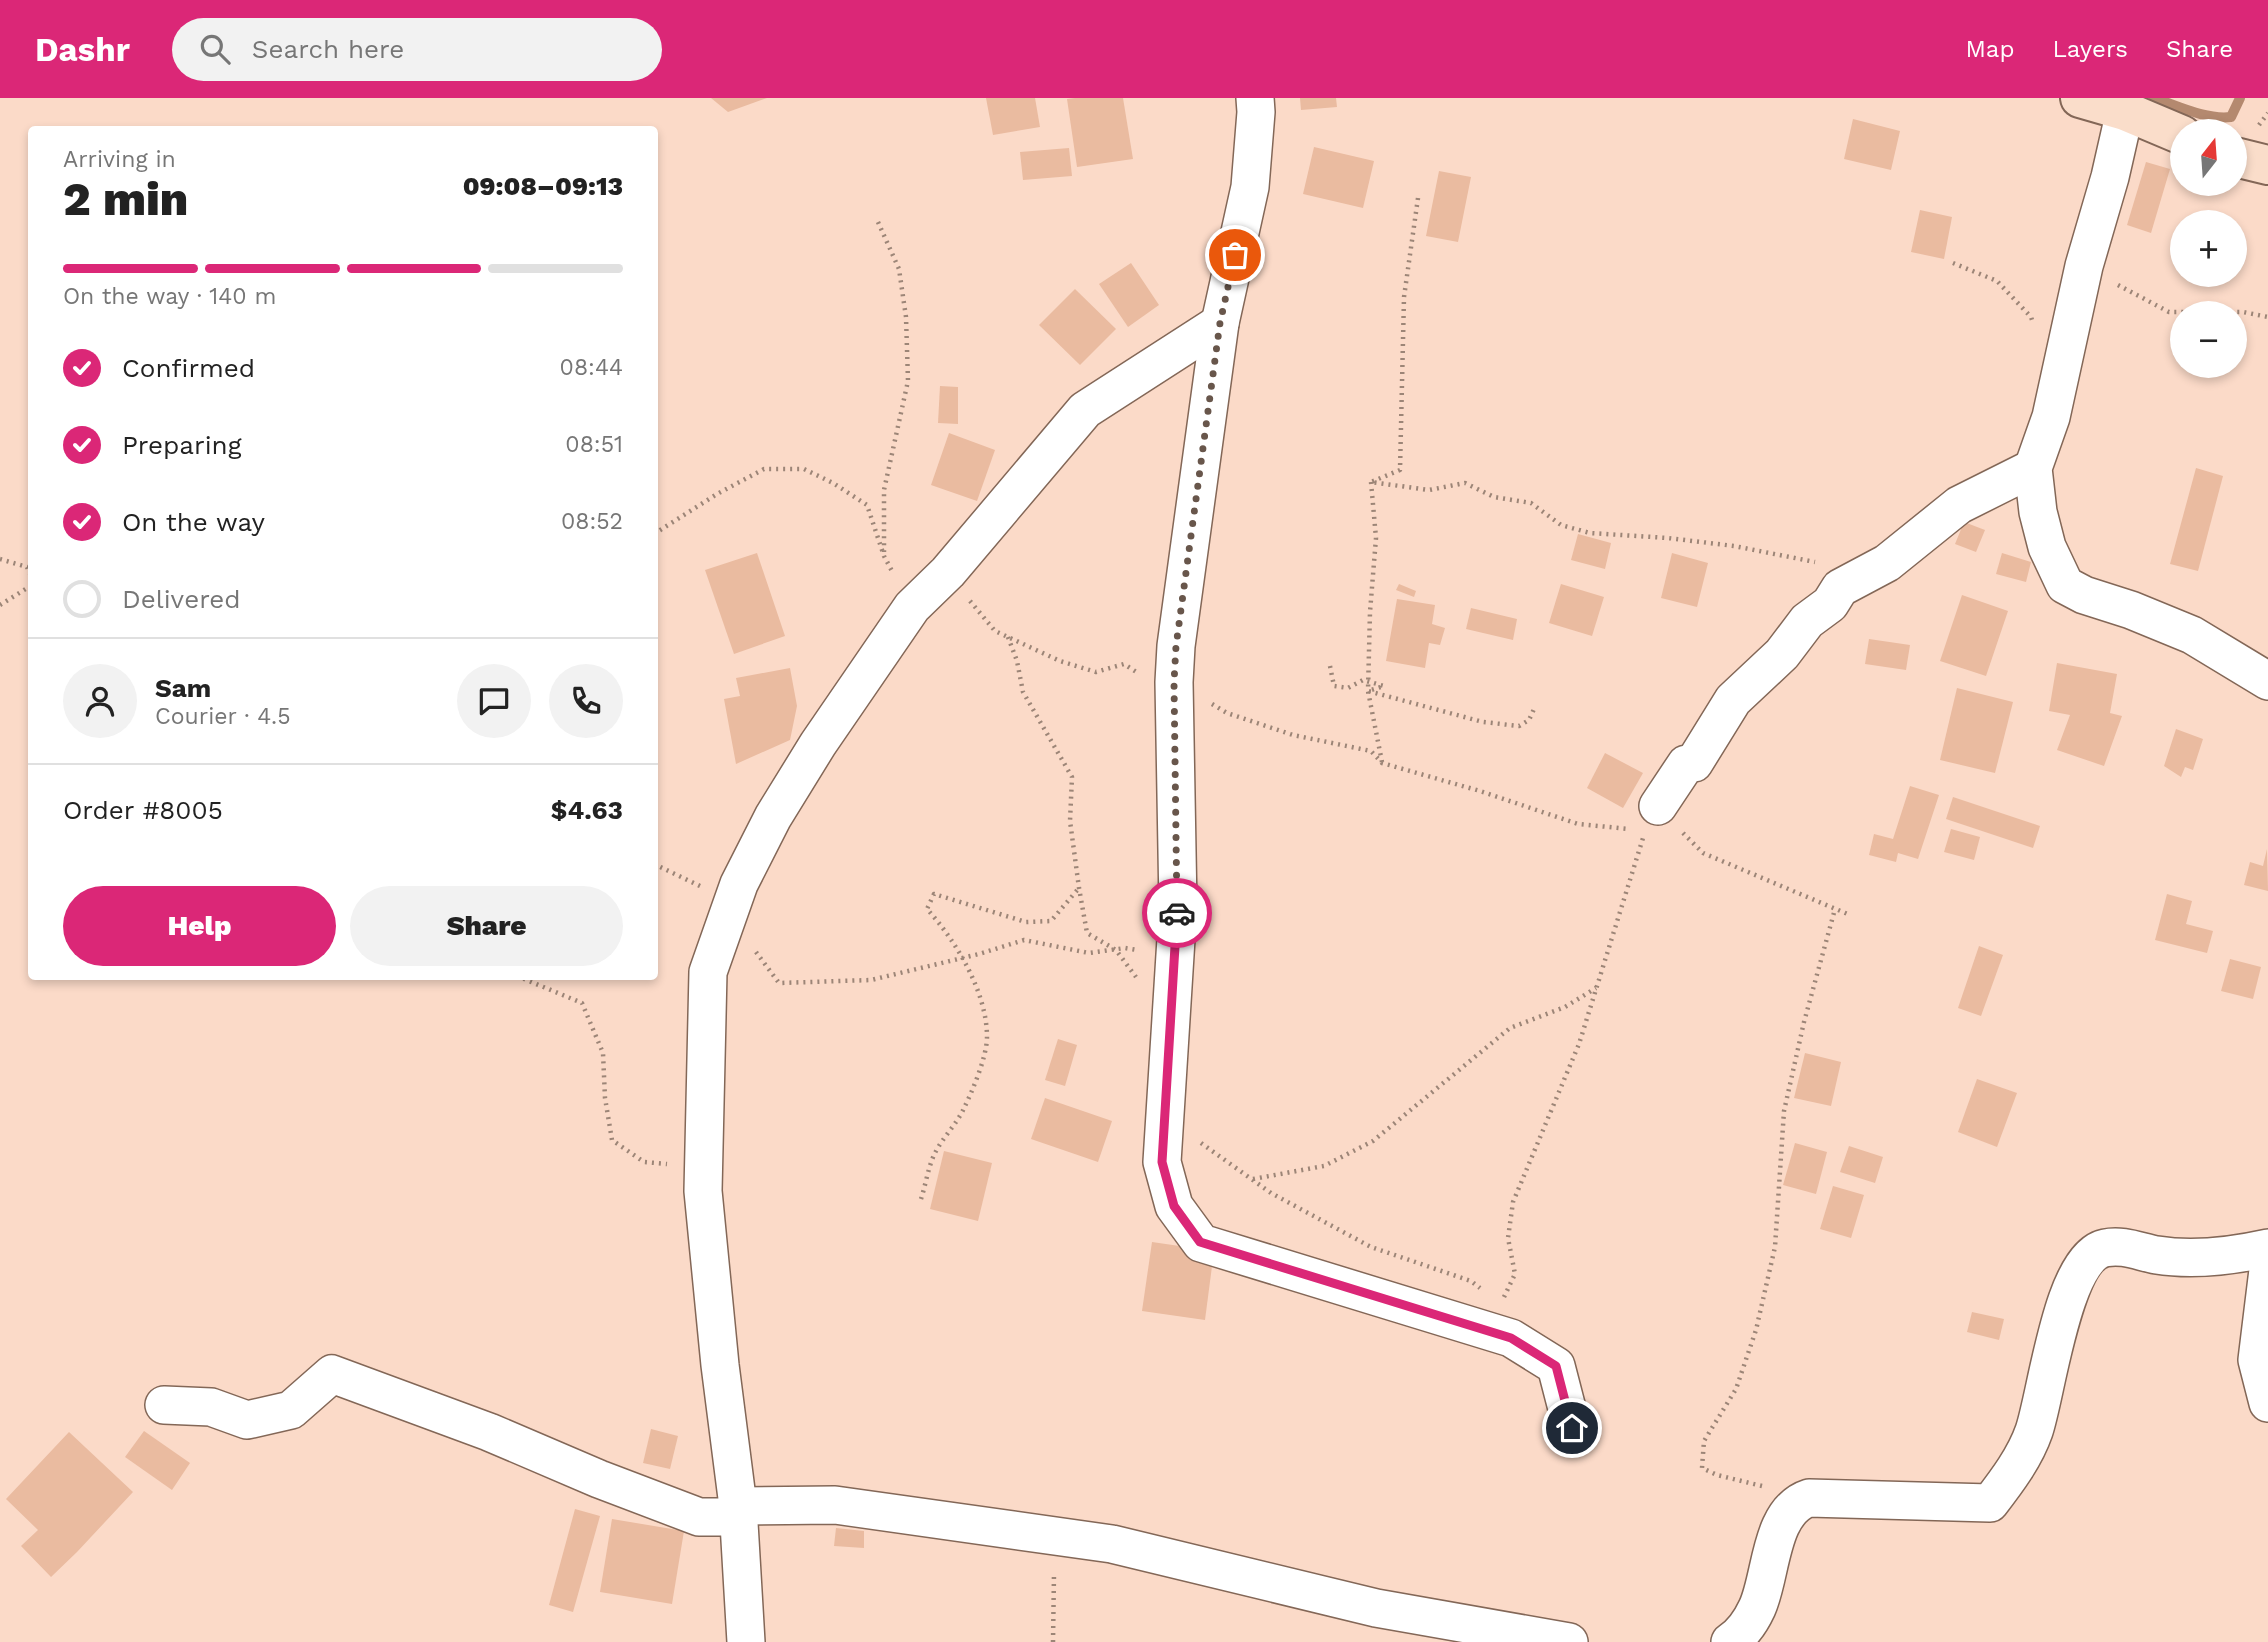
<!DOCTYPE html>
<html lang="en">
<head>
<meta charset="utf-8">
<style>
	:root { --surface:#fff; --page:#f2f2f2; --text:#222; --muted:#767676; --line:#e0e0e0; --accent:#db2777 }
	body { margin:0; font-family:"Work Sans",sans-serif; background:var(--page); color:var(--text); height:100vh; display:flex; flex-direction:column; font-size:26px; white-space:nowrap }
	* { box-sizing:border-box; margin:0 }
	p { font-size:23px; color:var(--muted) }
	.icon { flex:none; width:38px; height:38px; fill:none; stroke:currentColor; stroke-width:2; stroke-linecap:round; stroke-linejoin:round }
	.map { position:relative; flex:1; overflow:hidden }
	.details { position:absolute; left:28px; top:28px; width:630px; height:854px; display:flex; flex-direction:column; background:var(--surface); border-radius:7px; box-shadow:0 4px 10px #0003 }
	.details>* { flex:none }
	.needle { width:46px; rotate:17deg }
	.controls { position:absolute; left:2170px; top:21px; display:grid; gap:14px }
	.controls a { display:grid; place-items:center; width:77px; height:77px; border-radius:50%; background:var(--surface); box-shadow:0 4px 10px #0003; font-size:35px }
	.pin { position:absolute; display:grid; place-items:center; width:60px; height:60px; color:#fff; margin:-30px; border:4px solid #fff; border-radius:50%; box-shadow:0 2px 7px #0007 }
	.courier { position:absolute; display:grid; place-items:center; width:70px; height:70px; margin:-35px; border:5px solid #db2777; border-radius:50%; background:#fff; color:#222; box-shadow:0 2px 9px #0007 }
	.head em { font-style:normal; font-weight:800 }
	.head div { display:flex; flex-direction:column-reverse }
	.head { display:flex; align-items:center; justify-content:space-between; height:119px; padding:0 35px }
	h1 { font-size:46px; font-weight:800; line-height:52px }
	.bar { display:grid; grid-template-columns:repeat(4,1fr); gap:10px 7px; align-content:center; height:84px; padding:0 35px }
	.bar i { height:9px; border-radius:5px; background:var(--line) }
	.bar .active { background:var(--accent) }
	.bar p { grid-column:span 4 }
	.line { display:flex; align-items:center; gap:18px; padding:0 35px; border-top:2px solid var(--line) }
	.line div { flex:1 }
	.round { display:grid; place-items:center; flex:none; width:74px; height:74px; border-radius:37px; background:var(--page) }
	ol { padding:0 35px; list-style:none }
	li { display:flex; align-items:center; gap:21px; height:77px }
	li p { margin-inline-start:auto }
	li .icon { padding:7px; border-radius:50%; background:var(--accent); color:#fff; stroke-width:4 }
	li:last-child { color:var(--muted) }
	li i { width:38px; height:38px; border:4px solid var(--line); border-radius:50% }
	.action { display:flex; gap:14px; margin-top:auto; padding:14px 35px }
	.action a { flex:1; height:80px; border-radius:42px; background:var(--accent); color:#fff; font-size:28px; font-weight:800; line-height:80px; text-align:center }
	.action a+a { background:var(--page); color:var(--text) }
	header { display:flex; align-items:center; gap:42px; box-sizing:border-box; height:98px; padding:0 35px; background:var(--accent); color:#fff }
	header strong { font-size:33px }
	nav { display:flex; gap:38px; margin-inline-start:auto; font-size:24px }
	.search { width:490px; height:63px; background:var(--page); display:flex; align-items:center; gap:18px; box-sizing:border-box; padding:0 24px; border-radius:38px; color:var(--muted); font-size:26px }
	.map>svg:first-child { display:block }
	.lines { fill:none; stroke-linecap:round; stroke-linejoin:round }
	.stream { stroke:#b4896f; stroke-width:10 }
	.building { fill:#eabba0 }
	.minor-casing { stroke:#836757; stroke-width:40 }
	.secondary-casing { stroke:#836757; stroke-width:42 }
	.path { stroke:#9c8577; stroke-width:4.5; stroke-dasharray:2 5; stroke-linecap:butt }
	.minor { stroke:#fff; stroke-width:37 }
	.secondary { stroke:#faddca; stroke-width:38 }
	.done { stroke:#68564b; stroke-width:7; stroke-dasharray:0 12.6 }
	.route { stroke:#db2777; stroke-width:9 }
</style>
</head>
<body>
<header>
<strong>Dashr</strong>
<div class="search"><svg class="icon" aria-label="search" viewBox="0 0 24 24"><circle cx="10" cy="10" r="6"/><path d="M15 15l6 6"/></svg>Search here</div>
<nav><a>Map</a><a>Layers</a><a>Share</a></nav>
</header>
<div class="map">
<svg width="2268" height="1544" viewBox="0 0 2268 1544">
	<rect width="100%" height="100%" fill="#fbdac8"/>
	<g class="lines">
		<path class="stream" d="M 2154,0 C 2178,8 2206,22 2231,19 L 2240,0"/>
	</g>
	<g class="building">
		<path d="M 711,0 L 767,0 L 728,14 Z"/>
		<path d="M 986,0 L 1035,0 L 1040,29 L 993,37 Z"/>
		<path d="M 1075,0 L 1123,0 L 1133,61 L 1077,69 L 1067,1 Z"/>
		<path d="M 1300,0 L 1336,0 L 1337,9 L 1301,12 Z"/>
		<path d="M 1853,21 L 1900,33 L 1891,72 L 1844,61 Z"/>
		<path d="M 1314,49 L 1374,63 L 1363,110 L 1303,96 Z"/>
		<path d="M 1069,50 L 1072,78 L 1023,82 L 1020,54 Z"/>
		<path d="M 2146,64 L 2170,71 L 2151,135 L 2127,127 Z"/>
		<path d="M 1439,73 L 1471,79 L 1458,144 L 1426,138 Z"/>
		<path d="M 1920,112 L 1952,119 L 1944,161 L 1911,154 Z"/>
		<path d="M 1131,165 L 1159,207 L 1128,229 L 1099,186 Z"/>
		<path d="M 1075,191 L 1116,231 L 1080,267 L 1039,227 Z"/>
		<path d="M 940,288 L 958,289 L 958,326 L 938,325 Z"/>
		<path d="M 949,335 L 995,352 L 977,403 L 931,387 Z"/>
		<path d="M 2196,370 L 2223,378 L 2198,473 L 2170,466 Z"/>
		<path d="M 1964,424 L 1985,432 L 1976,454 L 1955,446 Z"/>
		<path d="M 1578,436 L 1611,445 L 1605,471 L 1571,462 Z"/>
		<path d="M 757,455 L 785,538 L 734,556 L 705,472 Z"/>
		<path d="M 1672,455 L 1708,465 L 1697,509 L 1661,500 Z"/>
		<path d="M 2002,455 L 2031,464 L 2026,484 L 1996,476 Z"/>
		<path d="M 1399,486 L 1416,493 L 1414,499 L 1396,492 Z"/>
		<path d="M 1561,486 L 1604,499 L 1592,538 L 1549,525 Z"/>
		<path d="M 1962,497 L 2008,513 L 1986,578 L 1940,563 Z"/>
		<path d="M 1397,501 L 1435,507 L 1432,526 L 1445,530 L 1440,547 L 1429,545 L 1425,570 L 1386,563 Z"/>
		<path d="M 1471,510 L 1517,521 L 1513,542 L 1466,531 Z"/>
		<path d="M 1869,541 L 1910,547 L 1906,572 L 1865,566 Z"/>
		<path d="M 2057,565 L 2117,576 L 2110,615 L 2122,618 L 2104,668 L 2057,652 L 2070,617 L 2049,613 Z"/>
		<path d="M 790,570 L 797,608 L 790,642 L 736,666 L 724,601 L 740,598 L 736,580 Z"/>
		<path d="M 1957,590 L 2013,604 L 1995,675 L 1940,662 Z"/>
		<path d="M 2176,631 L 2203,641 L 2193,672 L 2185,669 L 2181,679 L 2164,668 Z"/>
		<path d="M 1605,655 L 1643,675 L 1623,710 L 1587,690 Z"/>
		<path d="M 1910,688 L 1939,697 L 1918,761 L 1898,755 L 1896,764 L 1869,757 L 1874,736 L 1893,741 Z"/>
		<path d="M 1953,699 L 2040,728 L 2033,750 L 1946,721 Z"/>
		<path d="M 1951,731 L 1980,739 L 1974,762 L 1944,754 Z"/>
		<path d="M 2267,751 L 2268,793 L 2244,787 L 2250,764 L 2263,768 Z"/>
		<path d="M 2167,796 L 2192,803 L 2186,826 L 2213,833 L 2207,855 L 2155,842 Z"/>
		<path d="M 1979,848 L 2003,857 L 1981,918 L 1958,910 Z"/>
		<path d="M 2230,861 L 2261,869 L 2253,901 L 2221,893 Z"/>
		<path d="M 1058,941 L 1077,947 L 1065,988 L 1045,982 Z"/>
		<path d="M 1805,955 L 1841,964 L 1831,1008 L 1794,1000 Z"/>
		<path d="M 1977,981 L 2017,995 L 1997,1049 L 1958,1034 Z"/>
		<path d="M 1045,1000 L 1112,1023 L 1098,1064 L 1031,1041 Z"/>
		<path d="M 1795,1045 L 1827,1054 L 1816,1096 L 1783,1087 Z"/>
		<path d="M 1849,1048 L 1883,1059 L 1875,1085 L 1840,1074 Z"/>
		<path d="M 944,1053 L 992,1065 L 978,1123 L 930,1111 Z"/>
		<path d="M 1833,1088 L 1864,1097 L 1851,1140 L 1820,1131 Z"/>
		<path d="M 1152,1144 L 1214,1153 L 1205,1222 L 1142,1213 Z"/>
		<path d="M 1972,1214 L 2004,1221 L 1999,1242 L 1967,1234 Z"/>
		<path d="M 651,1331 L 678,1338 L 670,1371 L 643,1365 Z"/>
		<path d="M 144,1333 L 190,1365 L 172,1392 L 125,1359 Z"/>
		<path d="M 69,1334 L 133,1394 L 77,1454 L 51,1479 L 21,1448 L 38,1432 L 6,1401 Z"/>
		<path d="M 575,1411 L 600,1418 L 573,1514 L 549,1507 Z"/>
		<path d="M 612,1421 L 684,1433 L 672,1506 L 600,1494 Z"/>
		<path d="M 836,1430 L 864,1433 L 864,1450 L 834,1448 Z"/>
	</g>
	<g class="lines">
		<defs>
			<g id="minor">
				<path d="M 1255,0 L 1256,14 L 1250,89 L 1220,225 L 1176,548 L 1174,584 L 1178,809 L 1162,1064 L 1174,1108 L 1201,1145 L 1511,1240 L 1556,1268 L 1572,1330"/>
				<path d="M 2125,13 L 2110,79 L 2084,168 L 2051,319 L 2033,370 L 2038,414 L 2047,449 L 2065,487 L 2084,497 L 2131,512 L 2192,537 L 2268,583"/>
				<path d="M 1658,708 L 1686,666 L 1694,665 L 1733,602 L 1782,556 L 1807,523 L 1830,506 L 1840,490 L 1887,465 L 1959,407 L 2033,370"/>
				<path d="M 2268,1172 L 2257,1262 L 2268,1305"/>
				<path d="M 164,1307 L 211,1309 L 247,1322 L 291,1312 L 332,1276 L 489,1334 L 599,1381 L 699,1419 L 726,1419 L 738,1408 L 835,1407 L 1112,1446 L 1376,1510 L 1569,1544"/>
				<path d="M 746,1544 L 738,1408 L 720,1267 L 703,1093 L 708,874 L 739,786 L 773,719 L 818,646 L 912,509 L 948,474 L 1085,312 L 1220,225"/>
				<path d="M 1730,1544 C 1742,1536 1751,1523 1757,1510 C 1772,1478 1769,1413 1809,1400 L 1990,1405 C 2007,1383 2025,1359 2034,1333 C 2047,1295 2062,1159 2105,1150 C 2123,1146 2140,1154 2157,1157 C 2194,1163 2232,1158 2268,1150"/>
			</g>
			<g id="secondary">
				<path d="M 2080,0 L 2125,13 L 2182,37"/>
				<path d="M 2235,59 L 2268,67"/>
			</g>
		</defs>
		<use href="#minor" class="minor-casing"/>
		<use href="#secondary" class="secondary-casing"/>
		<g class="path">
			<path d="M 2259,27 L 2268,15"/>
			<path d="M 375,32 L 376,28"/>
			<path d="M 1418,100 L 1404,199 L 1400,372 L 1371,384 L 1429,392 L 1465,385 L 1494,399 L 1531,405 L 1561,427 L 1590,435 L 1668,440 L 1734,448 L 1815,464"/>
			<path d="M 878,124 L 899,171 L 906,219 L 908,283 L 884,392 L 884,454"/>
			<path d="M 1953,165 L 1997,183 L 2031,219 L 2032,222"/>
			<path d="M 2118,187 L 2169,214 L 2243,214 L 2268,219"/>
			<path d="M 1371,384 L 1376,440 L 1370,514 L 1368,593 L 1382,664"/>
			<path d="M 654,436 L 717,396 L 764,371 L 804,371 L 833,385 L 867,407 L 884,458 L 893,475"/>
			<path d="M 0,461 L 27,469 L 32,480"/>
			<path d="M 970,503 L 995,533 L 1060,563 L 1096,574 L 1124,566 L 1138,575"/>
			<path d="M 0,507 L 32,487"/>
			<path d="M 1008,539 L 1017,563 L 1023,594 L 1072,679 L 1070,723 L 1079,790 L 1087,835 L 1116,852 L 1136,879"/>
			<path d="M 1330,568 L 1334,588 L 1348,590 L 1363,582 L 1384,588 L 1368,593 L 1483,624 L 1519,628 L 1529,622 L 1534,611"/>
			<path d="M 1212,606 L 1227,615 L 1293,637 L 1371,653 L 1382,665 L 1480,693 L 1578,726 L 1629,731"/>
			<path d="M 1683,735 L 1703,755 L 1850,817"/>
			<path d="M 654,766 L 700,788"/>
			<path d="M 756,854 L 779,885 L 871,882 L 979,856 L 1024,842 L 1089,855 L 1125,850 L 1137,852"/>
			<path d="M 517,878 L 582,905 L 603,955 L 605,1000 L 612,1042 L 644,1064 L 667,1066"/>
			<path d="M 1201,1045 L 1271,1095 L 1371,1149 L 1471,1183 L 1480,1190"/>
			<path d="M 1253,1081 L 1324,1068 L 1373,1043 L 1510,930 L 1565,909 L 1596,890"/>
			<path d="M 921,1101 C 926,1086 928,1069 935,1055 C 943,1039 957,1026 964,1010 C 973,992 987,958 987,939 C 987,894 956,843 927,811 L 934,796 L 1026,824 L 1051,823 L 1079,790"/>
			<path d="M 1504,1199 L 1515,1176 L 1508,1140 L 1513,1104 L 1579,946 L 1643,740"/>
			<path d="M 1762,1388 L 1717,1377 L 1702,1370 L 1704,1343 L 1736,1291 L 1756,1232 L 1775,1149 L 1784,1013 L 1804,924 L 1835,811"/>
			<path d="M 1053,1544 L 1054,1475"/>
		</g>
		<use href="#minor" class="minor"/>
		<use href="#secondary" class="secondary"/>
	</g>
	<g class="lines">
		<path class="done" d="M 1177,815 L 1174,584 L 1176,548 L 1220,225 L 1235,157"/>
		<path class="route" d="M 1177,815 L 1162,1064 L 1174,1108 L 1200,1144 L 1511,1240 L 1556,1268 L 1572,1330"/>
	</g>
</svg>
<div class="controls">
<a><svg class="needle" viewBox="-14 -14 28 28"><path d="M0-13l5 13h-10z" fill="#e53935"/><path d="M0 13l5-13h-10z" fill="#767676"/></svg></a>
<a>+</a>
<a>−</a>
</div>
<div class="pin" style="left:1235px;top:157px;background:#ea580c"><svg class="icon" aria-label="bag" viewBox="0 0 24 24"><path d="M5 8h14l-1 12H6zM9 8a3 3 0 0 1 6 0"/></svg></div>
<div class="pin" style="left:1572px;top:1330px;background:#1f2937"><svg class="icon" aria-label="home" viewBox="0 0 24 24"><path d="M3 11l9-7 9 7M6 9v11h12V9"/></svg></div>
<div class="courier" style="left:1177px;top:815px"><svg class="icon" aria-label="car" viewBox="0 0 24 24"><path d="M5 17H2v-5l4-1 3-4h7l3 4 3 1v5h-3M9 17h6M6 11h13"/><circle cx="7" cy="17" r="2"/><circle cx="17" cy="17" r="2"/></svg></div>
<section class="details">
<div class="head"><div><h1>2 min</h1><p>Arriving in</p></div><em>09:08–09:13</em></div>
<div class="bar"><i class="active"></i><i class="active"></i><i class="active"></i><i></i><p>On the way · 140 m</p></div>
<ol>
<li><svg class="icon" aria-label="check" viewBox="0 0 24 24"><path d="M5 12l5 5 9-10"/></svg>Confirmed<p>08:44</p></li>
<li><svg class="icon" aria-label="check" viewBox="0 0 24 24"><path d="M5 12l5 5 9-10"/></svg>Preparing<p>08:51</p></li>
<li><svg class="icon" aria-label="check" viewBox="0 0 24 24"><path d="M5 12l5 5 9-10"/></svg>On the way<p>08:52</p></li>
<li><i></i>Delivered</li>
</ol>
<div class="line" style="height:126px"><a class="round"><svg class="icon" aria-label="person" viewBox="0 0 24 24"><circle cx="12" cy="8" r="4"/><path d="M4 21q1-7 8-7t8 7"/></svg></a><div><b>Sam</b><p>Courier · 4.5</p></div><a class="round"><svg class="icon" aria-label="chat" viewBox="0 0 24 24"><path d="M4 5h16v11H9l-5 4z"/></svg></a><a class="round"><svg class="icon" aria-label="phone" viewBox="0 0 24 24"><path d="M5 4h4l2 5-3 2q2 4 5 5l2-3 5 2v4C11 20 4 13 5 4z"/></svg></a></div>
<div class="line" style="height:91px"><div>Order #8005</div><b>$4.63</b></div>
<div class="action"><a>Help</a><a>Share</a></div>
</section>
</div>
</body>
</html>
